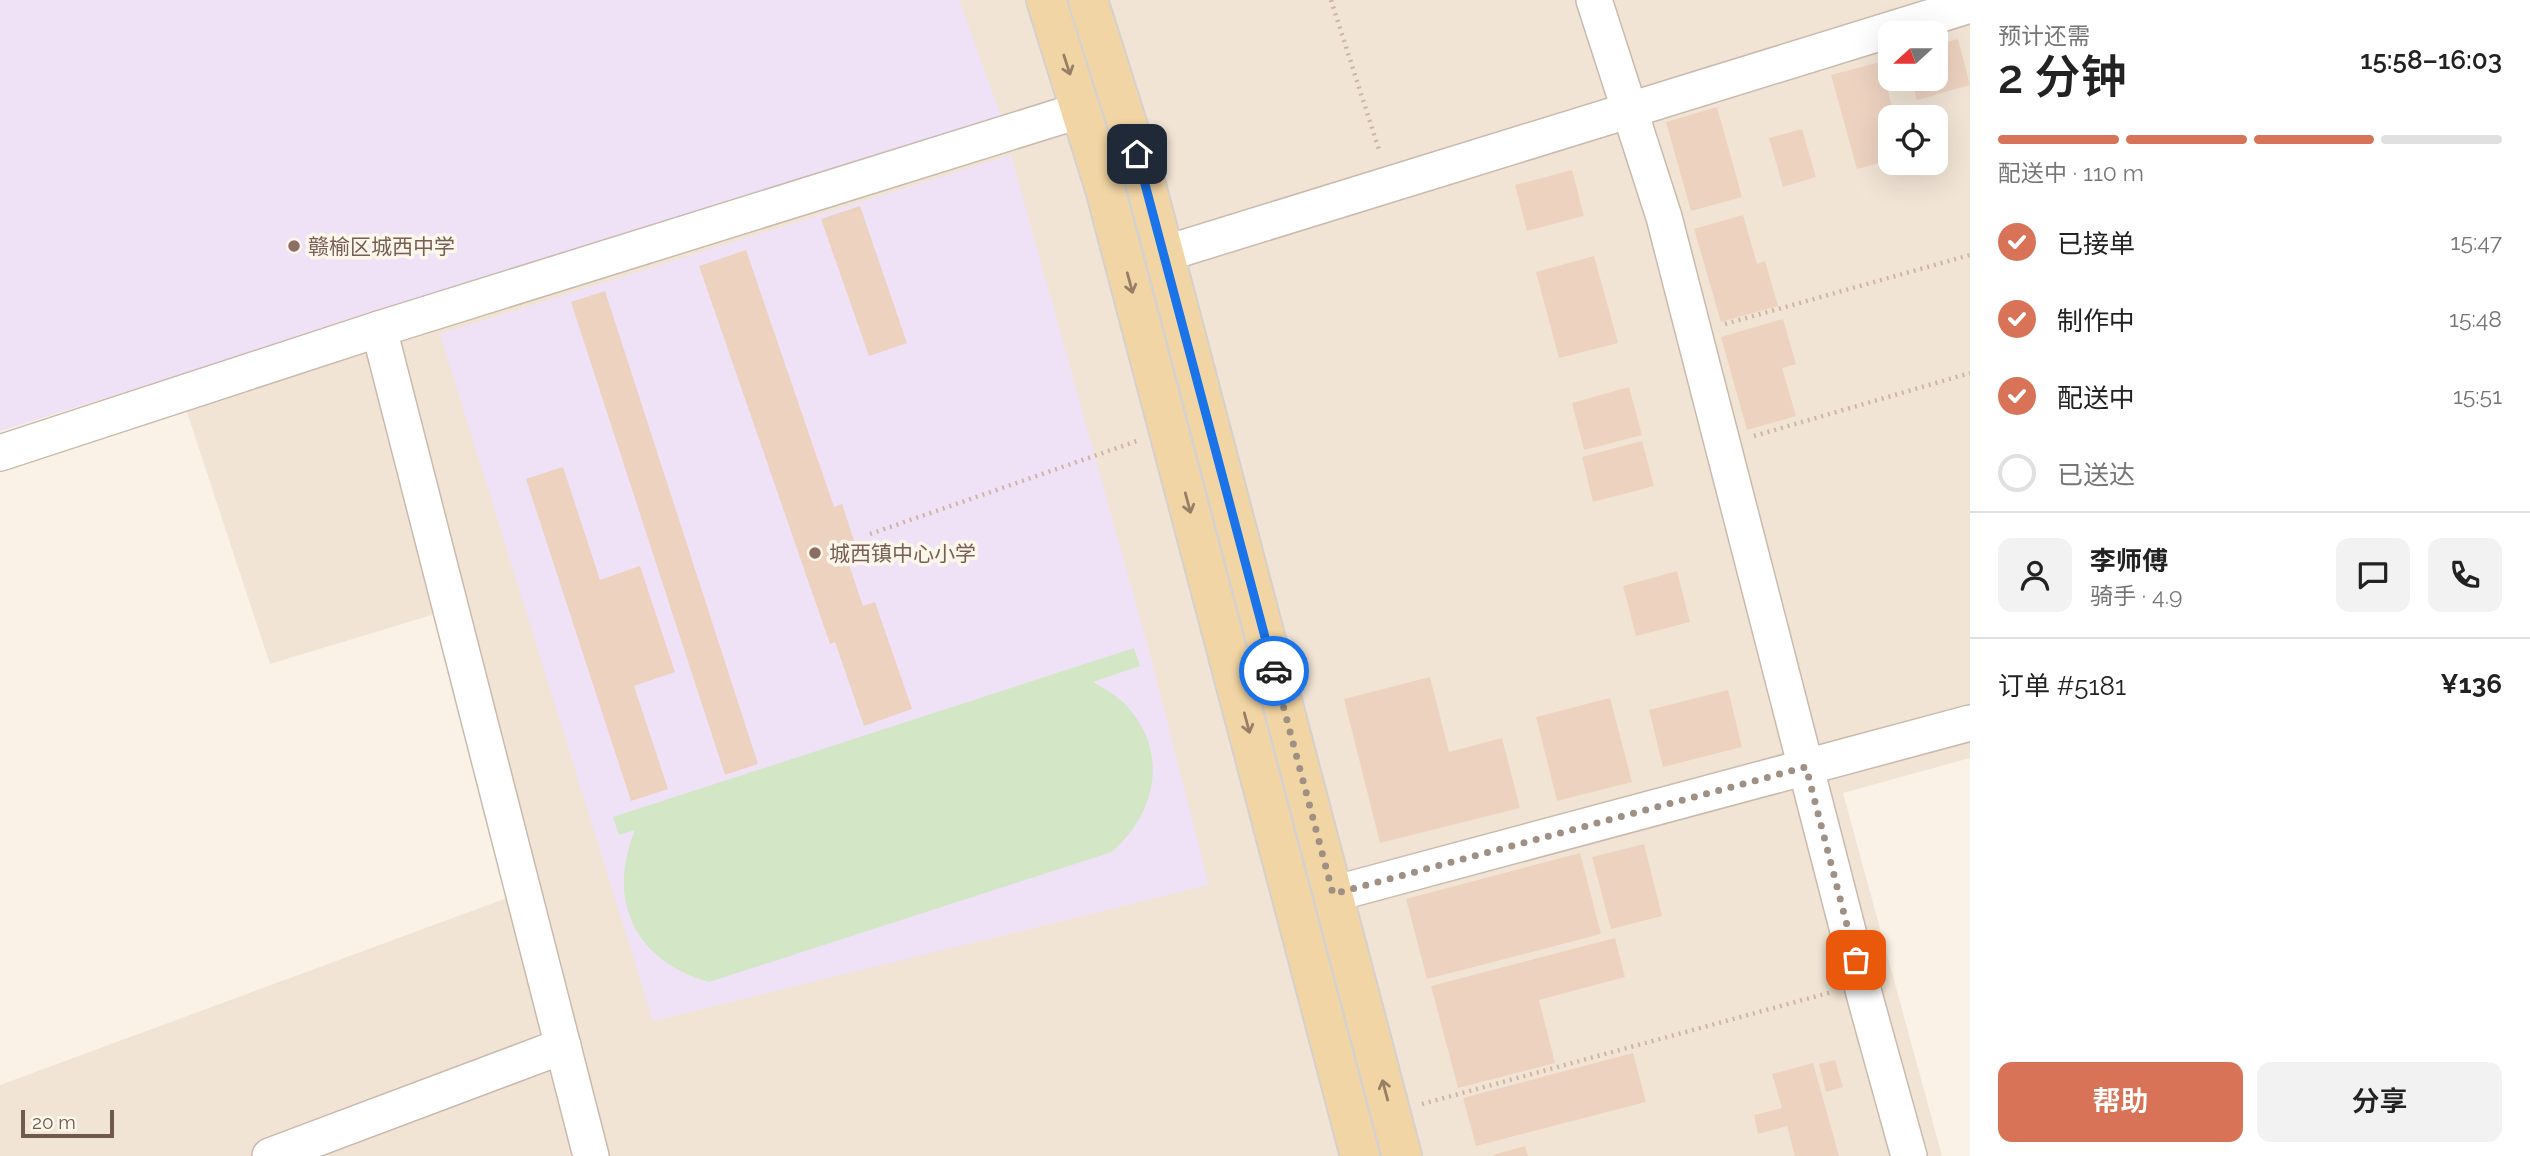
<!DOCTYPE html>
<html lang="zh">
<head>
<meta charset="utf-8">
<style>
	:root { --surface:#fff; --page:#f2f2f2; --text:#222; --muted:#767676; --line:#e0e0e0; --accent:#d87357 }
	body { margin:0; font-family:Raleway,"Noto Sans SC",sans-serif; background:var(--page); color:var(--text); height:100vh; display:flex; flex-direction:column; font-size:26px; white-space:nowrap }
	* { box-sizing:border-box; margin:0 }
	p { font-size:23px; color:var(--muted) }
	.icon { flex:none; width:38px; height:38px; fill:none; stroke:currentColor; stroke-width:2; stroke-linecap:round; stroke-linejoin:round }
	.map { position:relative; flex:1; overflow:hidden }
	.sheet { display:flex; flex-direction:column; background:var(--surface); width:560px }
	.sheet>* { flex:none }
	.needle { width:46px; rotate:249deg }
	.controls { position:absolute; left:1878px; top:21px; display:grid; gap:14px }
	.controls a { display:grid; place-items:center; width:70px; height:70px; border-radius:14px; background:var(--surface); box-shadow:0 7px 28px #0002; font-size:35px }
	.scale { position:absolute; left:21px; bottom:18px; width:93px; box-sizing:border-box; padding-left:7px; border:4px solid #705a4d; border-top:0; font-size:19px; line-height:24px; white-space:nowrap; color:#705a4d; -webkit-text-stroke:5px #fdf6eb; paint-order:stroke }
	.pin { position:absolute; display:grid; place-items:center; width:60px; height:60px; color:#fff; margin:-30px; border-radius:14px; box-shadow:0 4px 10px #0006 }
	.courier { position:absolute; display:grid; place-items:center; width:70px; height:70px; margin:-35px; border:5px solid #1a73e8; border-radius:50%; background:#fff; color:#222; box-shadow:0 2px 9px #0007 }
	.head em { font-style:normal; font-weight:600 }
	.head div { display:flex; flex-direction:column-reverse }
	.head { display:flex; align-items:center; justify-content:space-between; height:119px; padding:0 28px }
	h1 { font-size:46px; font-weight:600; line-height:52px }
	.bar { display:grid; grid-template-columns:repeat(4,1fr); gap:10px 7px; align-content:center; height:84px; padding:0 28px }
	.bar i { height:9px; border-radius:5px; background:var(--line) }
	.bar .on { background:var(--accent) }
	.bar p { grid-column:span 4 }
	.line { display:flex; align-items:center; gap:18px; padding:0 28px; border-top:2px solid var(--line) }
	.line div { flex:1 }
	.round { display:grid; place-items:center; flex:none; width:74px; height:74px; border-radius:14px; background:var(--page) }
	ol { padding:0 28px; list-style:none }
	li { display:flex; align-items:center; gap:21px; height:77px }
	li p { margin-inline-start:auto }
	li .icon { padding:7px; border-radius:50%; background:var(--accent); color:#fff; stroke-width:4 }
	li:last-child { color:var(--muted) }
	li i { width:38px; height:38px; border:4px solid var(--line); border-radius:50% }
	.cta { display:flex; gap:14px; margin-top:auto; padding:14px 28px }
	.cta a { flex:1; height:80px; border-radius:14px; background:var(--accent); color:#fff; font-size:28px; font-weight:600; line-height:80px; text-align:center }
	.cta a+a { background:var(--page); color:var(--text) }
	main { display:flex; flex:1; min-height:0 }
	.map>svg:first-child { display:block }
	.residential { fill:#f1e4d5; fill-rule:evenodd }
	.education { fill:#efe2f6 }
	.green { fill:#d3e6c5 }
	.building { fill:#edd2c0 }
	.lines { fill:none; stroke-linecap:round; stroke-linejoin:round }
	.street-casing { stroke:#cabaad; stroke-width:38 }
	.primary-casing { stroke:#d7d1cd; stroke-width:42 }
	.path { stroke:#d1b5a3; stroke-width:4.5; stroke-dasharray:2 5; stroke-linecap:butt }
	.street { stroke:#fff; stroke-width:35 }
	.primary { stroke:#f2d5a4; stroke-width:38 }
	.oneway { stroke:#977f67 }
	.done { stroke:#a08f83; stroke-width:7; stroke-dasharray:0 12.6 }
	.route { stroke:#1a73e8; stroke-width:9 }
	.education-dot { fill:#8d6e63; stroke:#fdf6eb; stroke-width:2.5 }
	.labels { text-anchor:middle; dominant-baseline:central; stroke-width:7; stroke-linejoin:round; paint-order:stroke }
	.education-label { font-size:21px; fill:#785e54; stroke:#fdf6eb; text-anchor:start }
</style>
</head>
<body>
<main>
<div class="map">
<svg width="1970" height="1156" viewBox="0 0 1970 1156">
	<rect width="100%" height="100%" fill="#faf2e6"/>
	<path class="residential" d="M 0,0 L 1970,0 L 1970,758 L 1843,793 L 1942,1156 L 0,1156 L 0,1085 L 507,898 L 435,614 L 270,664 L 175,376 L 0,431 ZM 1890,33 L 1936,33 L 1936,79 L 1890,79 ZM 1890,117 L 1936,117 L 1936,163 L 1890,163 Z"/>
	<g class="education">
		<path d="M 0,0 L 959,0 L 1001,116 L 0,431 Z"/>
		<path d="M 1011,155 L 1149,651 L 1209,885 L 653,1021 L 440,334 Z"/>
	</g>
	<path class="green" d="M 1134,648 L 1140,666 L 1093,682 C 1105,689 1118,696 1128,707 C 1169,754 1156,813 1112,852 L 709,982 C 635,961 606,901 635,830 L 619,835 L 613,817 Z"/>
	<g class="building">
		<path d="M 1958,39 L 1970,85 L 1917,100 L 1911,79 L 1936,79 L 1936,45 Z"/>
		<path d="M 1880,62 L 1895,117 L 1890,117 L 1890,160 L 1857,169 L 1831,75 Z"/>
		<path d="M 1717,107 L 1742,197 L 1691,211 L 1666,122 Z"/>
		<path d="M 1802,129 L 1816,177 L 1783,187 L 1769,138 Z"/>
		<path d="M 1572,170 L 1584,216 L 1527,231 L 1515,185 Z"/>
		<path d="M 860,206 L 907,343 L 869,356 L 821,219 Z"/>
		<path d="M 1743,215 L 1757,264 L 1765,261 L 1778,306 L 1721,322 L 1694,229 Z"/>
		<path d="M 746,250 L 834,507 L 842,504 L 860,558 L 848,562 L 863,606 L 875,602 L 912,709 L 864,726 L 835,642 L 830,644 L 699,266 Z"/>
		<path d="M 1594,256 L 1618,343 L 1559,358 L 1536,272 Z"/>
		<path d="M 605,291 L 758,764 L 725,775 L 571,302 Z"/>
		<path d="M 1783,319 L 1796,364 L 1782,368 L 1796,416 L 1747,430 L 1721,337 Z"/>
		<path d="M 1629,387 L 1642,435 L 1584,450 L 1572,403 Z"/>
		<path d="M 1642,441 L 1654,486 L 1593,502 L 1582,457 Z"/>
		<path d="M 563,467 L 600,580 L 640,566 L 675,672 L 634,686 L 668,789 L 631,801 L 526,479 Z"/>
		<path d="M 1677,571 L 1690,622 L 1636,636 L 1623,586 Z"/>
		<path d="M 1430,677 L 1449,752 L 1502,738 L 1520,808 L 1380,843 L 1344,699 Z"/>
		<path d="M 1728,690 L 1742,747 L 1663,767 L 1649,710 Z"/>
		<path d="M 1610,698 L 1632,782 L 1557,801 L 1536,717 Z"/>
		<path d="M 1644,844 L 1662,916 L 1611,929 L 1592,857 Z"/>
		<path d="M 1580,853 L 1601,934 L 1427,979 L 1406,899 Z"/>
		<path d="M 1615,938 L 1625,977 L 1539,1000 L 1555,1063 L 1458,1088 L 1431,986 Z"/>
		<path d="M 1633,1053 L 1646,1102 L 1476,1146 L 1463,1098 Z"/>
		<path d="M 1835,1060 L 1843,1087 L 1826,1092 L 1819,1064 Z"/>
		<path d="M 1813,1063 L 1839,1156 L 1795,1156 L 1787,1126 L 1758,1134 L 1754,1115 L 1782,1108 L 1772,1074 Z"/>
		<path d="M 1525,1146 L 1528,1156 L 1493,1156 L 1493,1155 Z"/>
	</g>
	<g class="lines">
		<defs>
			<g id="street">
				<path d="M 1594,0 L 1664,217 L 1866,1001 L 1909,1156"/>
				<path d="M 1164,254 L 1970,5"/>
				<path d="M 379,329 L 591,1156"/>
				<path d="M 0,453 L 379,329 L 1081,110"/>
				<path d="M 1333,894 L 1970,723"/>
				<path d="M 270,1156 L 563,1046"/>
			</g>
			<g id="primary">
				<path d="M 1046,0 L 1105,189 L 1360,1156"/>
				<path d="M 1088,0 L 1144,177 L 1402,1156"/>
			</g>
		</defs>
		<use href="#street" class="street-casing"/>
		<use href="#primary" class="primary-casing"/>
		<g class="path">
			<path d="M 1331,0 L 1380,153"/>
			<path d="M 1725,324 L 1970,255"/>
			<path d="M 1754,436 L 1970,373"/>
			<path d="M 870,534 L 1137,441"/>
			<path d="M 1422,1104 L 1832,992"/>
		</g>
		<use href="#street" class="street"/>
		<use href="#primary" class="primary"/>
	</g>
	<defs><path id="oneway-shaft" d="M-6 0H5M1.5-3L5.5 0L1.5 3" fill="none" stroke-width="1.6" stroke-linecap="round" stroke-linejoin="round" transform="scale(1.75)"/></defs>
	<g class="oneway">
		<use href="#oneway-shaft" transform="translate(1067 65) rotate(72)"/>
		<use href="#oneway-shaft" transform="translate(1130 283) rotate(75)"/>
		<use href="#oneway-shaft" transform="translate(1188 503) rotate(75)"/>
		<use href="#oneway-shaft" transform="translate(1247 723) rotate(75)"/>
		<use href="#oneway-shaft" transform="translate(1385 1090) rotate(-105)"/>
	</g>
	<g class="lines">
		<path class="done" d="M 1274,671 L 1333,894 L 1806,767 L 1856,960"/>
		<path class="route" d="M 1137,154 L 1274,671"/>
	</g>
	<g class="education-dot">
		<circle cx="294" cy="246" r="7"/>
		<circle cx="815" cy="553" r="7"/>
	</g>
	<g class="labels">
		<g class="education-label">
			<text x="308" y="246">赣榆区城西中学</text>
			<text x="829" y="553">城西镇中心小学</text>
		</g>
	</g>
</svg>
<div class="controls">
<a><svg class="needle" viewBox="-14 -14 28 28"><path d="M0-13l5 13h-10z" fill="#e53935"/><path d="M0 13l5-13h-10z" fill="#767676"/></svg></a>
<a><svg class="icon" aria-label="locate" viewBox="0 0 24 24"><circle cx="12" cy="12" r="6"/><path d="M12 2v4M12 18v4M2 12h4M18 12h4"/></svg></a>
</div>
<div class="scale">20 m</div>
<div class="pin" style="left:1856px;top:960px;background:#ea580c"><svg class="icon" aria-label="bag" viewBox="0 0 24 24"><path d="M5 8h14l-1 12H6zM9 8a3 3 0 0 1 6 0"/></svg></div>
<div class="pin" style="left:1137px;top:154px;background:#1f2937"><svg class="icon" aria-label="home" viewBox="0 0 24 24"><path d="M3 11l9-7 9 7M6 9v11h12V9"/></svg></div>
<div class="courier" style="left:1274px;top:671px"><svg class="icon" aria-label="car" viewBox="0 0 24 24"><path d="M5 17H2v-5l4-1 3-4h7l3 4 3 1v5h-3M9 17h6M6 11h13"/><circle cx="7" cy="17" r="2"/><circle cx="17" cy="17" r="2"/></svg></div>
</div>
<section class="sheet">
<div class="head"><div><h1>2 分钟</h1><p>预计还需</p></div><em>15:58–16:03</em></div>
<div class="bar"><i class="on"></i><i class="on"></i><i class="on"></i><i></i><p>配送中 · 110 m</p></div>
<ol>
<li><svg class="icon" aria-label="check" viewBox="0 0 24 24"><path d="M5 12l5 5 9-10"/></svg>已接单<p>15:47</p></li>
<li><svg class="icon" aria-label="check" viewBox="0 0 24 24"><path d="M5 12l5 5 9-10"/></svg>制作中<p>15:48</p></li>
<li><svg class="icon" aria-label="check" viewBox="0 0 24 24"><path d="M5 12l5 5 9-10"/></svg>配送中<p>15:51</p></li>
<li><i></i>已送达</li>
</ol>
<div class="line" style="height:126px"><a class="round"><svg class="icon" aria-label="person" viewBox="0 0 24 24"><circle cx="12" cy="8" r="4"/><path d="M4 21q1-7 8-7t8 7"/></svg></a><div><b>李师傅</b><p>骑手 · 4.9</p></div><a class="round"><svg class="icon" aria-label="chat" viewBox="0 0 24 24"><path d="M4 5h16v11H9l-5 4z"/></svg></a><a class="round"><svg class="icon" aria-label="phone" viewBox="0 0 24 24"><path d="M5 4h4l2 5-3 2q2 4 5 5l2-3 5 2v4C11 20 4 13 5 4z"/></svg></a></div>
<div class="line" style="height:91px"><div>订单 #5181</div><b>¥136</b></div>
<div class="cta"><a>帮助</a><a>分享</a></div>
</section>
</main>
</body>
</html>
